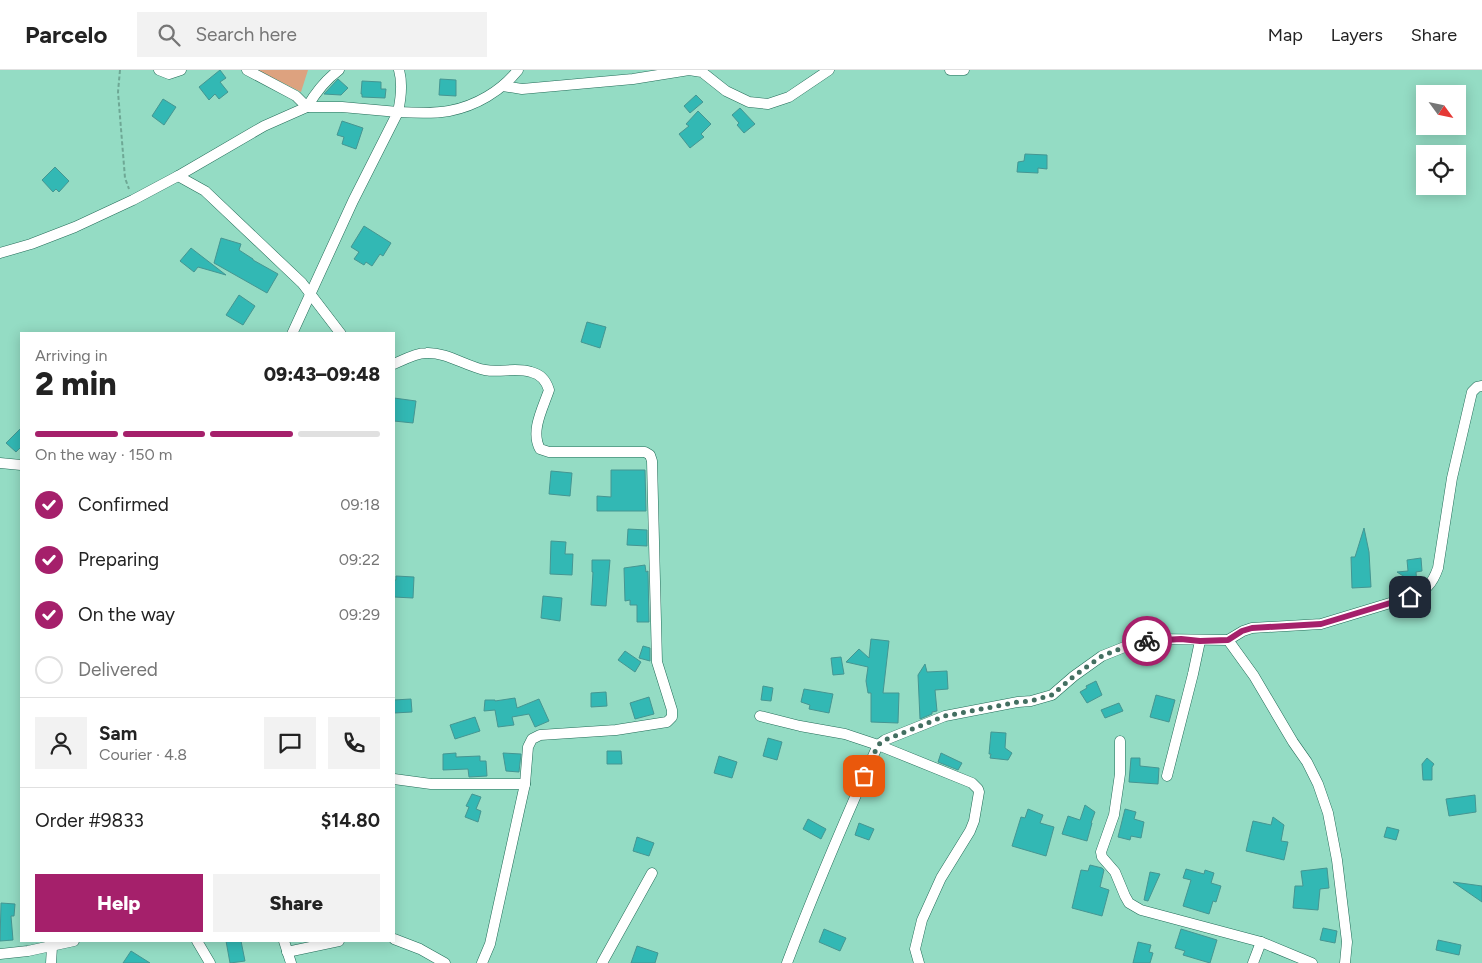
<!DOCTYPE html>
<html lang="en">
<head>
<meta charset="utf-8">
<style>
	:root { --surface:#fff; --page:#f2f2f2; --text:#222; --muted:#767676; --line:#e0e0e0; --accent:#a5206b }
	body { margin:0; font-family:Figtree,sans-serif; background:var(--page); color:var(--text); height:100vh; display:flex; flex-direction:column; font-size:19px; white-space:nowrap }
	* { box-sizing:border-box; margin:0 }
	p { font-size:16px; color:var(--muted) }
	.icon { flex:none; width:28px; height:28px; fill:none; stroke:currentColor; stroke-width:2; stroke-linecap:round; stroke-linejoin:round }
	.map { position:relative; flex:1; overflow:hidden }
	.details { position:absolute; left:20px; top:262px; width:375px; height:610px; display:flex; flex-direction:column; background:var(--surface); border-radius:0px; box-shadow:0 2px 12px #0003 }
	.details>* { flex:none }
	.needle { width:32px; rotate:123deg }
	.buttons { position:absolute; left:1416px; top:15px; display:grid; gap:10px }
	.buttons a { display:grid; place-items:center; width:50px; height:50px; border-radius:0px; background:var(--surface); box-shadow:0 2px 12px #0003; font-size:25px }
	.pin { position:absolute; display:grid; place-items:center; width:42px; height:42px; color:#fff; margin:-21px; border-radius:10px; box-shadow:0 2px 8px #0006 }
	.courier { position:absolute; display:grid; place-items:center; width:50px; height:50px; margin:-25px; border:4px solid #a5206b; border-radius:50%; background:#fff; color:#222; box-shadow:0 1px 6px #0007 }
	.headline em { font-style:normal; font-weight:800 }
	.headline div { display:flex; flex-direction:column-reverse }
	.headline { display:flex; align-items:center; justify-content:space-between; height:85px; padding:0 15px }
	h1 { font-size:32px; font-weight:800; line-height:38px }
	.bar { display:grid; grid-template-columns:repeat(4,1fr); gap:8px 5px; align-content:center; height:60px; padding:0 15px }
	.bar i { height:6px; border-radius:4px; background:var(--line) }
	.bar .current { background:var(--accent) }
	.bar p { grid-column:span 4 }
	.line { display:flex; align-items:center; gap:12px; padding:0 15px; border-top:1px solid var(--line) }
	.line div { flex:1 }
	.round { display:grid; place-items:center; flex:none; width:52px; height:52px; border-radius:0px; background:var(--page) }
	ol { padding:0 15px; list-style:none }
	li { display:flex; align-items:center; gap:15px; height:55px }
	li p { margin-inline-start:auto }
	li .icon { padding:5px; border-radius:50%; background:var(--accent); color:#fff; stroke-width:4 }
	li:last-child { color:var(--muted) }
	li i { width:28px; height:28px; border:2px solid var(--line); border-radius:50% }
	.primary-button { display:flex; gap:10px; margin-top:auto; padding:10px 15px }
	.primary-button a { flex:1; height:58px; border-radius:0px; background:var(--accent); color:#fff; font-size:20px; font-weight:800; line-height:58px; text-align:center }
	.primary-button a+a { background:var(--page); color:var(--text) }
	header { display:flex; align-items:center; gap:30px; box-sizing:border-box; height:70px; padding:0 25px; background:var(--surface); border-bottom:1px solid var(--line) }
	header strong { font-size:24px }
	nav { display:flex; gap:28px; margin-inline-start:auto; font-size:18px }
	.search { width:350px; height:45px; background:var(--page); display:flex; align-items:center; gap:12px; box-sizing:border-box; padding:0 18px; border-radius:0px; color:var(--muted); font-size:19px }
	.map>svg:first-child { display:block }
	.green { fill:#dda27f }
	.building { fill:#32b8b4; stroke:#459692 }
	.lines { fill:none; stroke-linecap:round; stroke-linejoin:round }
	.street-casing { stroke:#226c58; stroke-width:11 }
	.path { stroke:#6ea895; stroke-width:2; stroke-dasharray:4 2.5; stroke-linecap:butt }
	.street { stroke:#fff; stroke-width:10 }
	.done { stroke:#436f61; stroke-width:5; stroke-dasharray:0 9 }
	.route { stroke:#a5206b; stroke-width:6 }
</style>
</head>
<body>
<header>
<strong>Parcelo</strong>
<div class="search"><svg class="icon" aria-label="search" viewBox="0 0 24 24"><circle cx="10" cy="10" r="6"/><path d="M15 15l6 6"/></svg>Search here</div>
<nav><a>Map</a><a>Layers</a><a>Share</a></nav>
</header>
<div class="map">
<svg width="1482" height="893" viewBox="0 0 1482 893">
	<rect width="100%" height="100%" fill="#94dcc4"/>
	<path class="green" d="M 257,0 L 308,0 L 301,22 Z"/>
	<g class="building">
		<path d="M 220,0 L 226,8 L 220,12 L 228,22 L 219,29 L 215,24 L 209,30 L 199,17 Z"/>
		<path d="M 338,9 L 348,18 L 341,25 L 324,24 Z"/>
		<path d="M 440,9 L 456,10 L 456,26 L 439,25 Z"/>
		<path d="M 362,11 L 381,12 L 381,19 L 386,19 L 385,28 L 362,27 L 362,24 L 361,24 Z"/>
		<path d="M 696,25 L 703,32 L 690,43 L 684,36 Z"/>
		<path d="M 163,29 L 176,37 L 164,55 L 152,46 Z"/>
		<path d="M 740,38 L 755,54 L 744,63 L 737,55 L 739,53 L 732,45 Z"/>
		<path d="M 698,41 L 711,54 L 701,64 L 704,67 L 690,78 L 679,64 L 689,56 L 686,54 Z"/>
		<path d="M 342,51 L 363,58 L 356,79 L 342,74 L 344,67 L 337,65 Z"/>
		<path d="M 1025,84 L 1047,85 L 1047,99 L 1038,98 L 1038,103 L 1017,102 L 1018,92 L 1024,91 Z"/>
		<path d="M 55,97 L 69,111 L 59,122 L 56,119 L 53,122 L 42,110 Z"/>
		<path d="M 364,156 L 391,173 L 383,186 L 380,184 L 372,196 L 366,192 L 364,195 L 354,189 L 359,182 L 351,177 Z"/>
		<path d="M 221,168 L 241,174 L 239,180 L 253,189 L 253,190 L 278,204 L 267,223 L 214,193 Z"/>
		<path d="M 191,178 L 226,205 L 198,197 L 194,202 L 180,191 Z"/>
		<path d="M 239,225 L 255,236 L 243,255 L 226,245 Z"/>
		<path d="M 587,252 L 606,257 L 600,278 L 581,272 Z"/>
		<path d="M 394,328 L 416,331 L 413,353 L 394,351 Z"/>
		<path d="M 21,358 L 21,377 L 16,382 L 6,373 Z"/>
		<path d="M 611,400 L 645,400 L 646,441 L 597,441 L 597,426 L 611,427 Z"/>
		<path d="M 551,401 L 572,403 L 570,426 L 549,424 Z"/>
		<path d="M 1364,458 L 1369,482 L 1371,517 L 1352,518 L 1351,487 L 1355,487 Z"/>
		<path d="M 628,459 L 647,460 L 647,476 L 627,475 Z"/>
		<path d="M 551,471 L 566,472 L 565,484 L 573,484 L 572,505 L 550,504 Z"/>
		<path d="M 1421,488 L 1422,501 L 1416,502 L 1417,515 L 1397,502 L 1408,501 L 1407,490 Z"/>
		<path d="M 592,490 L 610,490 L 606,536 L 591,535 L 593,502 L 592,502 Z"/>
		<path d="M 645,495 L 646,502 L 648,501 L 649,552 L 637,552 L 637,535 L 630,535 L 630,530 L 625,531 L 624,498 Z"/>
		<path d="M 396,506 L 414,507 L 413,528 L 394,527 L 394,510 L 396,510 Z"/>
		<path d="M 543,526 L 562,528 L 560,551 L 541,548 Z"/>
		<path d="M 871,569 L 889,571 L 883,623 L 899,623 L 898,653 L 871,652 L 871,623 L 868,623 L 866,611 L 868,597 L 846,592 L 859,579 L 869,588 Z"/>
		<path d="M 643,576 L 650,578 L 650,591 L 639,588 Z"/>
		<path d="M 625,581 L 641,592 L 635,602 L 618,590 Z"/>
		<path d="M 841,587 L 844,604 L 833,605 L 831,588 Z"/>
		<path d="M 925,594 L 927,602 L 947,601 L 948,619 L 935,620 L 937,641 L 932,642 L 932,644 L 920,649 L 918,605 Z"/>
		<path d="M 1096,611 L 1102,625 L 1087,633 L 1080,622 L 1087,618 L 1086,616 Z"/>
		<path d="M 763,616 L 773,618 L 771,631 L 761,630 Z"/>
		<path d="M 804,619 L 833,624 L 829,643 L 809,639 L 810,635 L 801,632 Z"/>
		<path d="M 606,622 L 607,636 L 591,637 L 591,623 Z"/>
		<path d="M 1156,625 L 1175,630 L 1169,652 L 1150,647 Z"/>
		<path d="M 649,627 L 654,644 L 635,649 L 630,633 Z"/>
		<path d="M 515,628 L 517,638 L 539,629 L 549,651 L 535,657 L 529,644 L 512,647 L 514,655 L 498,657 L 495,640 L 484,641 L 485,630 L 495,630 L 495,631 Z"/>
		<path d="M 411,629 L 412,642 L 394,643 L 394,630 Z"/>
		<path d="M 1119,633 L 1123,641 L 1105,648 L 1101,640 Z"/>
		<path d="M 475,647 L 480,661 L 455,669 L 450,655 Z"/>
		<path d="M 991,662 L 1006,663 L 1005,678 L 1012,683 L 1008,690 L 990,688 L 991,684 L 989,684 Z"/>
		<path d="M 768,668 L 782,672 L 777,690 L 763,686 Z"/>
		<path d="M 607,681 L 621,681 L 622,694 L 607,694 Z"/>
		<path d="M 456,683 L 456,687 L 480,686 L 480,691 L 486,691 L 487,706 L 469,707 L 468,699 L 443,700 L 443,684 Z"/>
		<path d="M 503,683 L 521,684 L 519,702 L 506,701 Z"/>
		<path d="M 941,683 L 962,693 L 958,700 L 938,692 Z"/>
		<path d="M 719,686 L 737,692 L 732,708 L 714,703 Z"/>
		<path d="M 1131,688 L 1140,688 L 1140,696 L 1159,698 L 1158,714 L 1129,712 Z"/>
		<path d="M 1427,688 L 1434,694 L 1432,697 L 1432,710 L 1423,710 L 1422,694 Z"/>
		<path d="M 472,724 L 481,727 L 476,739 L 481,741 L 478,752 L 465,747 L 469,737 L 466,736 Z"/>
		<path d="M 1475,725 L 1476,742 L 1449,746 L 1446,729 Z"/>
		<path d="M 1085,735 L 1095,742 L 1091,753 L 1092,753 L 1087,771 L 1062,764 L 1068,746 L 1080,750 Z"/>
		<path d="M 1028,739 L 1043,745 L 1040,753 L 1054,757 L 1046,786 L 1012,776 L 1021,747 L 1025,748 Z"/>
		<path d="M 1125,739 L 1136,742 L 1134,749 L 1144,752 L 1141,768 L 1131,766 L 1130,770 L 1118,767 Z"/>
		<path d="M 1273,747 L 1284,755 L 1281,771 L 1288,772 L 1284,790 L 1246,781 L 1253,751 L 1271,755 Z"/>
		<path d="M 808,749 L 826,759 L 821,769 L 803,759 Z"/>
		<path d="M 859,753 L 874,759 L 869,770 L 855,765 Z"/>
		<path d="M 1387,757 L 1399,760 L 1396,770 L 1384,767 Z"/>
		<path d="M 637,767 L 654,773 L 649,786 L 633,781 Z"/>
		<path d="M 1090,795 L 1102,798 L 1104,800 L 1100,817 L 1109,820 L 1102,846 L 1072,838 L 1081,800 L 1088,801 Z"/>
		<path d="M 1327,798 L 1329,818 L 1320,819 L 1318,840 L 1293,838 L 1295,816 L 1303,816 L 1301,801 Z"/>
		<path d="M 1186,799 L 1204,804 L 1205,800 L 1214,803 L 1211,813 L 1221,816 L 1216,832 L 1213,831 L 1209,844 L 1183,836 L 1191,810 L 1183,808 Z"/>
		<path d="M 1150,802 L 1160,804 L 1148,831 L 1144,830 Z"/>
		<path d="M 1453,812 L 1482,816 L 1482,832 Z"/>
		<path d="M 1,833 L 15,834 L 14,846 L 11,846 L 13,870 L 0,871 Z"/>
		<path d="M 1323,858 L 1337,861 L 1335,873 L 1320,870 Z"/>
		<path d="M 824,859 L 846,868 L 840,881 L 819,872 Z"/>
		<path d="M 1181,859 L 1217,870 L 1210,893 L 1183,885 L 1185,881 L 1175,878 Z"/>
		<path d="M 1438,870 L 1461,875 L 1459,885 L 1436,880 Z"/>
		<path d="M 226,871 L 241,871 L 245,891 L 230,893 Z"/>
		<path d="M 1138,872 L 1151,875 L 1149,882 L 1153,883 L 1150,893 L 1133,893 Z"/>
		<path d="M 637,876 L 658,883 L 655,893 L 631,893 Z"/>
		<path d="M 131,881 L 150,893 L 123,893 Z"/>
	</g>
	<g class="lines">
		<defs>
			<g id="street">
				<path d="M 159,0 L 169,4 L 181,0"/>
				<path d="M 247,0 L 296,26 L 307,37 C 316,22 325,10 339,0"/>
				<path d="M 399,0 C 403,14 401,28 398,42 C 415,43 433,44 449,41 C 476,36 501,21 518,0"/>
				<path d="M 950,0 L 964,0"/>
				<path d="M 503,16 L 522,19 L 633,9 L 689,0 L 702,2 L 726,21 L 749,32 L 768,34 L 789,27 L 829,0"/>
				<path d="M 178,106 L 205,121 L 302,213 L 341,264"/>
				<path d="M 0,183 L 31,174 L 75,157 L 133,130 L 178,106 L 264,56 L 307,37 L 342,37 L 398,42 L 353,131 L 292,264"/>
				<path d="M 394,294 C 403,290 416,283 426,283 C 447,282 465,296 485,300 C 500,303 516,297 531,302 C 540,304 546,310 549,320 C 543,338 530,361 540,379 L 549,382 L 645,382 L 650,385 L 652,391 L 657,592 L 672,640 L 672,647 L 667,652 L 616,660 L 540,665 L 532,669 L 528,677 L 525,714 L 431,714 L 394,709"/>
				<path d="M 0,393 L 21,395"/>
				<path d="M 1228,570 L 1254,606 L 1293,672 L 1307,692 L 1318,714 L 1328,743 L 1337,790 L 1347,872 L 1345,893"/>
				<path d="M 760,646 L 800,656 L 845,664 L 878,675 L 972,713 L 978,719 L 979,722 L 974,751 L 970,761 L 941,808 L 922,850 L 915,879 L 919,893"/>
				<path d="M 1120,671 L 1120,704 L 1114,745 L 1101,782 L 1102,787 L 1115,802 L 1125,826 L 1129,833 L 1141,840 L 1261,872 L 1312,893"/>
				<path d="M 1167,706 L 1193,604 L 1200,571"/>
				<path d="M 394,869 L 420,879 L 445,893"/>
				<path d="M 197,871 L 210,893"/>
				<path d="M 284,871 L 291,893"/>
				<path d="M 287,882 L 339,871"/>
				<path d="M 0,884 L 28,881 L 74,871"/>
				<path d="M 51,893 L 52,877"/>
				<path d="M 482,893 L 490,874 L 525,714"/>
				<path d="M 602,893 L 652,803"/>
				<path d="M 787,893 C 815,819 846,747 878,675 L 885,670 L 945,646 L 1018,632 L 1031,631 L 1052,625 L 1074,606 L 1102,586 L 1137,572 L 1155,569 L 1228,570 L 1243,561 L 1252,558 L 1321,554 L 1410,527 C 1426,520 1432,515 1438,498 L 1452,408 L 1472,322 L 1477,317 L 1482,316"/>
				<path d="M 1253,893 L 1261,872"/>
			</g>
		</defs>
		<use href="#street" class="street-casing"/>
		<path class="path" d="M 120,0 L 118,22 L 125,108 L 129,119"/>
		<use href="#street" class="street"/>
	</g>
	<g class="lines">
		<path class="done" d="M 864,706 L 878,675 L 885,670 L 945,646 L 1018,632 L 1031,631 L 1052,625 L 1074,606 L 1102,586 L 1137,572 L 1147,571"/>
		<path class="route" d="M 1147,571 L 1181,569 L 1200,571 L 1228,570 L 1242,561 L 1252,558 L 1321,554 L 1410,527"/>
	</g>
</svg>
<div class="buttons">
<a><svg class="needle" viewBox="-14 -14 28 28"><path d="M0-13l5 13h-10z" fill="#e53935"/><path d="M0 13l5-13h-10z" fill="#767676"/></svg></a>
<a><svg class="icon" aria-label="locate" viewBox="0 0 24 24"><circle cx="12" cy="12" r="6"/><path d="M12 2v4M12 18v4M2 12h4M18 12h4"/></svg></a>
</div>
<div class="pin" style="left:864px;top:706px;background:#ea580c"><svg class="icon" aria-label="bag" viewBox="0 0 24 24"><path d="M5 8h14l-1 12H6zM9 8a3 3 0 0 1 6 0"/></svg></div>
<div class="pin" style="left:1410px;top:527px;background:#1f2937"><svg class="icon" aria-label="home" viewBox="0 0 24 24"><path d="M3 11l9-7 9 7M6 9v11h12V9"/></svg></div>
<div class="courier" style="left:1147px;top:571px"><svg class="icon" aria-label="bike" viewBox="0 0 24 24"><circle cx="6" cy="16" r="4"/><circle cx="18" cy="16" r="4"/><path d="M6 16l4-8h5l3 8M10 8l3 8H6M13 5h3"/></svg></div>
<section class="details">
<div class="headline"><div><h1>2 min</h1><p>Arriving in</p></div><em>09:43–09:48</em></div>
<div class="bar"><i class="current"></i><i class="current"></i><i class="current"></i><i></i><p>On the way · 150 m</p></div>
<ol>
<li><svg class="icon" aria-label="check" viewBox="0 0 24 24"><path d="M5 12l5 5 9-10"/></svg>Confirmed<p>09:18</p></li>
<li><svg class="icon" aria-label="check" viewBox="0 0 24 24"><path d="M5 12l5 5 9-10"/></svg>Preparing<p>09:22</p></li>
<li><svg class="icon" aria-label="check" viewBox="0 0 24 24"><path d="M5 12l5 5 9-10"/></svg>On the way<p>09:29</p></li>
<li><i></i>Delivered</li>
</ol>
<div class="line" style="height:90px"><a class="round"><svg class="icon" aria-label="person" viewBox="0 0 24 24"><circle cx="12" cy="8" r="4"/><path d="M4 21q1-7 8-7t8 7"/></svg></a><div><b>Sam</b><p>Courier · 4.8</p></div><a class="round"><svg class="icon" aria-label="chat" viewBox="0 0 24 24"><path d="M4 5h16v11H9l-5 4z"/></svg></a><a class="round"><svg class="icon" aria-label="phone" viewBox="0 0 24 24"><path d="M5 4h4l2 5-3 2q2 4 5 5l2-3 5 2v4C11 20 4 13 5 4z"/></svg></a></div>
<div class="line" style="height:65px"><div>Order #9833</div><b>$14.80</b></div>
<div class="primary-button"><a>Help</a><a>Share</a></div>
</section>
</div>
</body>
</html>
